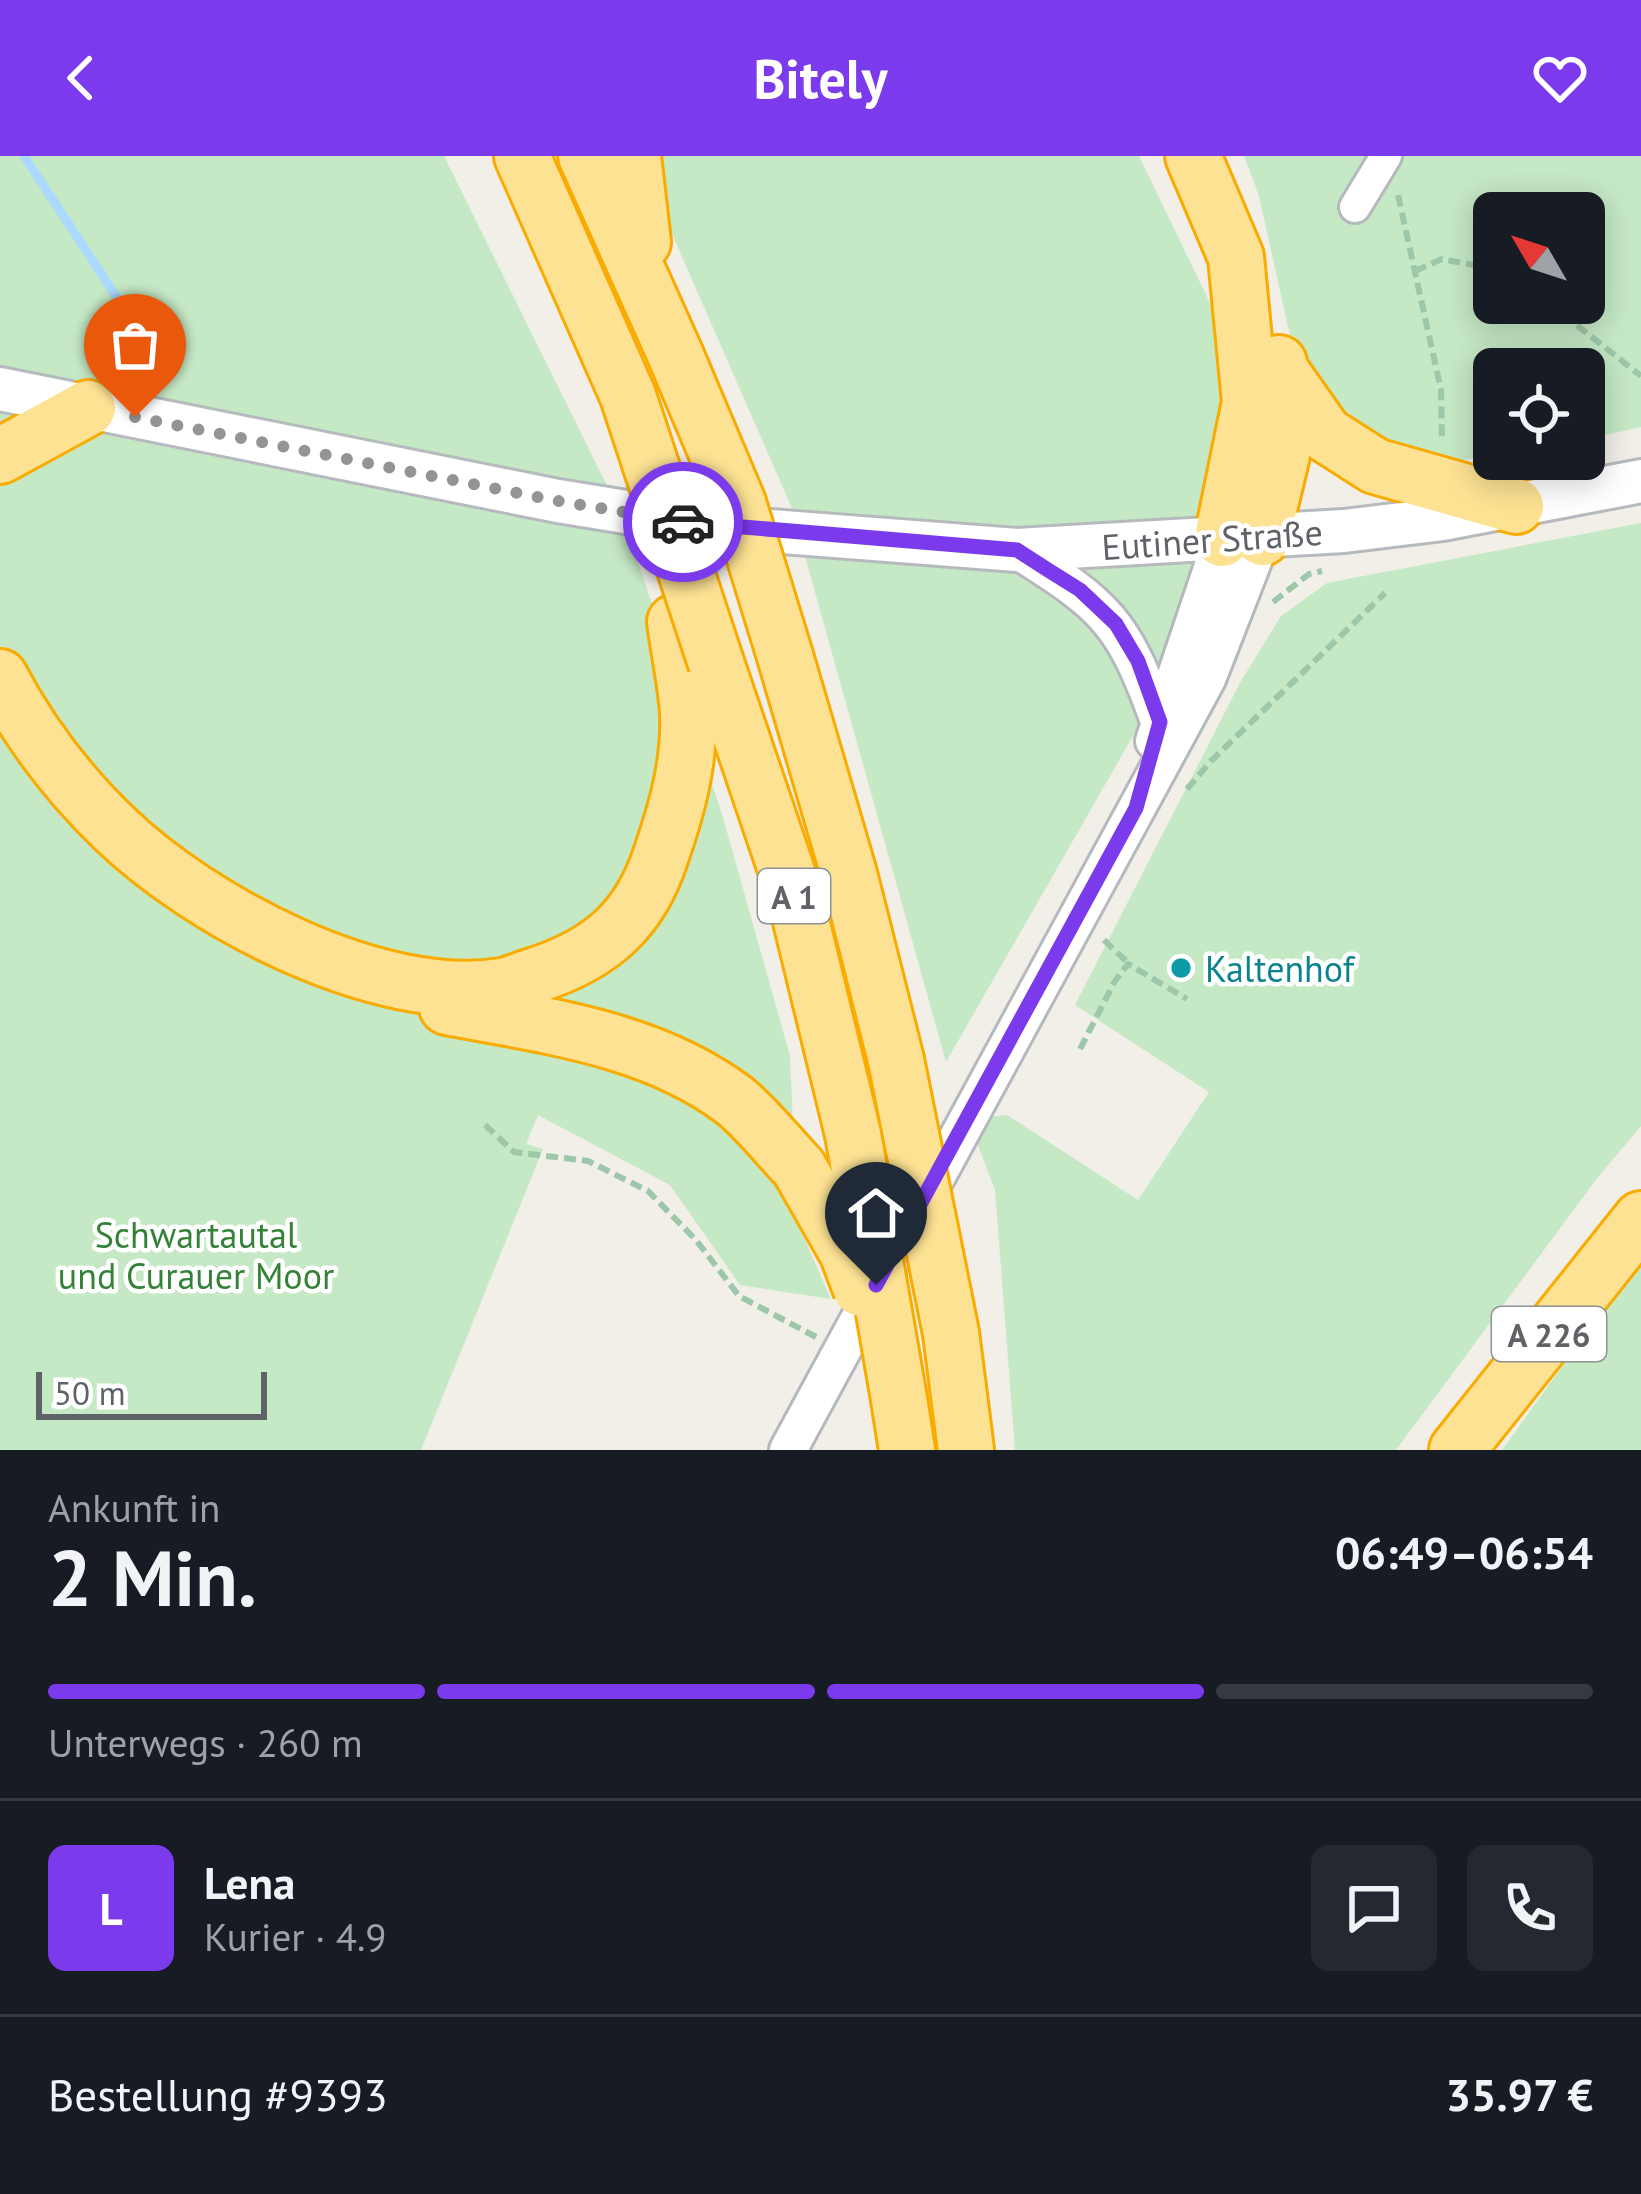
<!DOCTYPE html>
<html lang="de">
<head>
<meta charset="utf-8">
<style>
	:root { --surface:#171b24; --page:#242831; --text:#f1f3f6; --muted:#9ea1a6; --line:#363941; --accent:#7c3aed }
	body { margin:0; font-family:"PT Sans",sans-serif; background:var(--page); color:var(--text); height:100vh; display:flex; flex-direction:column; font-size:45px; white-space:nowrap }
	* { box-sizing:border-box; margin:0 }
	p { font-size:39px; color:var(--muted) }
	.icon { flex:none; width:66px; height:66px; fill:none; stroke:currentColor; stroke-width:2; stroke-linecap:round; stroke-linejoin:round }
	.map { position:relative; height:1294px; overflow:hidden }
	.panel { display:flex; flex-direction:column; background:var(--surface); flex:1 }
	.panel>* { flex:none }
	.needle { width:78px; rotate:309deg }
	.controls { position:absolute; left:1473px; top:36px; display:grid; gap:24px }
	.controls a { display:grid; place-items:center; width:132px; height:132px; border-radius:18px; background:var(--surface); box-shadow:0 6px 30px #0003; font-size:60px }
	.scale { position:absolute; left:36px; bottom:30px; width:231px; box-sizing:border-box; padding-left:12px; border:6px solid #5f6368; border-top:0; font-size:33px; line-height:42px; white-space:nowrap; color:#5f6368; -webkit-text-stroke:9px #fff; paint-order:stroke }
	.pin { position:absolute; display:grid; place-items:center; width:102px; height:102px; color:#fff; margin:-123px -51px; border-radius:50% 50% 50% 0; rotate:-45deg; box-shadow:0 0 12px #0007 }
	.pin .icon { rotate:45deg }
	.courier { position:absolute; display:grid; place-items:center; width:120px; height:120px; margin:-60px; border:9px solid #7c3aed; border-radius:50%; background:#fff; color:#222; box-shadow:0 3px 15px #0007 }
	.overview em { font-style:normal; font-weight:700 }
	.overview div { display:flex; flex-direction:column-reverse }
	.overview { display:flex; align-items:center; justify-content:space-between; height:204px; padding:0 48px }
	h1 { font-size:78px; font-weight:700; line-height:90px }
	.bar { display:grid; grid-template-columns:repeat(4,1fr); gap:18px 12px; align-content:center; height:144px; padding:0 48px }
	.bar i { height:15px; border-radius:9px; background:var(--line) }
	.bar .on { background:var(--accent) }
	.bar p { grid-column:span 4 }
	.line { display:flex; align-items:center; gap:30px; padding:0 48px; border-top:3px solid var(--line) }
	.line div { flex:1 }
	.round { display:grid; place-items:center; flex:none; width:126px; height:126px; border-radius:18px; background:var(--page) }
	header { display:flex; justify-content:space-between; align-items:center; height:156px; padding:0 48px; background:var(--accent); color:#fff; font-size:54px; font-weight:700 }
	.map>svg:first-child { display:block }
	.green { fill:#c5e8c5; fill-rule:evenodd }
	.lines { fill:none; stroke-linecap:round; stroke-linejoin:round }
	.stream { stroke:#aadaff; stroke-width:9 }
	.minor-casing { stroke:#b5b8bc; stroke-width:36 }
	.tertiary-casing { stroke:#b5b8bc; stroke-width:42 }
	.secondary-casing { stroke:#b6babf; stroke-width:48 }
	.motorway-casing { stroke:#f9ab00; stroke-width:60 }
	.path { stroke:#9cc7a9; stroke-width:6; stroke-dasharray:12 6; stroke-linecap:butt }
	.minor { stroke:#fff; stroke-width:30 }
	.tertiary { stroke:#fff; stroke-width:36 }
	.secondary { stroke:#fff; stroke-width:42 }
	.motorway { stroke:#fde293; stroke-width:54 }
	.motorway-bridge-casing { stroke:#f9ab00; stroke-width:60; stroke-linecap:butt }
	.motorway-bridge { stroke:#fde293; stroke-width:54 }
	.done { stroke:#929495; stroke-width:12; stroke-dasharray:0 21.6 }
	.route { stroke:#7c3aed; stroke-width:15 }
	.culture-dot { fill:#0f9aa8; stroke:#fff; stroke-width:4.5 }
	.labels { text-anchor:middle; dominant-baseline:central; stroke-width:9; stroke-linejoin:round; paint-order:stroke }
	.shield { fill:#fff; stroke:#8f9295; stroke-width:3 }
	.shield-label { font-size:33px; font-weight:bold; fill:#5f6368 }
	.street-label { font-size:36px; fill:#5f6368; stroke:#fff }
	.culture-label { font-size:36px; fill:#0d838f; stroke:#fff; text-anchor:start }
	.park-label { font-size:36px; fill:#348238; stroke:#fff }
</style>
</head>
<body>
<header><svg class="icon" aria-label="back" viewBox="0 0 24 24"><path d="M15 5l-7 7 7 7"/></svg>Bitely<svg class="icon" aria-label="heart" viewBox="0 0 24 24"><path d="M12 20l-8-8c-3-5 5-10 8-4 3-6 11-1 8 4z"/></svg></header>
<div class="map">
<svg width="1641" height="1294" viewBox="0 0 1641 1294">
	<rect width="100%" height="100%" fill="#f1efe8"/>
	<g class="green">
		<path d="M 0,0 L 444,0 L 624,364 L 722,658 L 790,900 L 797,1066 L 831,1143 L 740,1129 L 670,1029 L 538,959 L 526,988 L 543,993 L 421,1294 L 0,1294 Z"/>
		<path d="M 638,0 L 1139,0 L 1210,147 L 1232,262 L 1165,524 L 946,906 L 791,350 Z"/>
		<path d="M 1244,0 L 1641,0 L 1641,271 L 1584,284 L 1584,213 L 1494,213 L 1494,299 L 1458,305 L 1389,303 L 1301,229 L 1259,40 ZM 1494,57 L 1584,57 L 1584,147 L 1494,147 Z"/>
		<path d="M 1641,367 L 1641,970 L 1598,1021 L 1396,1294 L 1015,1294 L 995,1034 L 968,963 L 1007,959 L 1138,1044 L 1209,936 L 1075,849 L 1241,525 L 1281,460 L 1327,427 Z"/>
		<path d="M 1641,1101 L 1641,1294 L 1502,1294 Z"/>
	</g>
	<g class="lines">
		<path class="stream" d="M 24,0 L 139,175"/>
		<defs>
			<path id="minor" d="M 1355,51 L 1386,0"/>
			<g id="tertiary">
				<path d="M 1017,394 C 1106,450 1123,465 1159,565"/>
				<path d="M 1154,585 L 1222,383"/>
				<path d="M 788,1294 L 1207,523 L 1262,382"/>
			</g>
			<path id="secondary" d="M 0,233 L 558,345 L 718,371 L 1017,394 L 1344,375 L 1443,363 L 1641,325"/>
			<g id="motorway">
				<path d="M 522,0 L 628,240"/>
				<path d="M 586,0 L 675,198"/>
				<path d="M 633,0 L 643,86"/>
				<path d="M 1193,0 L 1236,101 L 1250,246 L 1222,383"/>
				<path d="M 1280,214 L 1325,278 L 1375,310 L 1516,350"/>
				<path d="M 0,300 L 88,252"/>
				<path d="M 1262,382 L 1282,299 L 1279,207"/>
				<path d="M 785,500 L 849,718 L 896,904"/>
				<path d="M 716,507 L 795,740 L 853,978"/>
				<path d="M 0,521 C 30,578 69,629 115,673 C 201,756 379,850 502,830 C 513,828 525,822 536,819 C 601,798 640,764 661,699 C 677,653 690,606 688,557 C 686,527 679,496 675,466"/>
				<path d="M 447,851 C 546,870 652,882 735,945 C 758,964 778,990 799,1012"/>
				<path d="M 951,1177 L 966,1294"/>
				<path d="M 899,1243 L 907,1294"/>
				<path d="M 1457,1294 L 1641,1063"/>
			</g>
		</defs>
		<use href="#minor" class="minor-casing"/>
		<use href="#tertiary" class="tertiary-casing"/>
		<use href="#secondary" class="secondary-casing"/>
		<use href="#motorway" class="motorway-casing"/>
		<g class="path">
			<path d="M 1398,39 L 1441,234 L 1442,285"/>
			<path d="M 1415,115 L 1442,103 L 1494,113"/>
			<path d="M 1549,147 L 1641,220"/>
			<path d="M 1273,446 L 1309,418 L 1322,415"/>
			<path d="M 1187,633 L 1211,605 L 1385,437"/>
			<path d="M 1104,784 L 1127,806"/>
			<path d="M 1080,893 L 1115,825 L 1128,808 L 1187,843"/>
			<path d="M 485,969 L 514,996 L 588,1005 L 648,1035 L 696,1084 L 739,1140 L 816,1181"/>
		</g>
		<use href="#minor" class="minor"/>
		<use href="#tertiary" class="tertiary"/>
		<use href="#secondary" class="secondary"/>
		<use href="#motorway" class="motorway"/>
		<defs>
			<g id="motorway-bridge">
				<path d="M 675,198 L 738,347 L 785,500"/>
				<path d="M 628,240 L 716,507"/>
				<path d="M 896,904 L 951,1177"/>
				<path d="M 853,978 L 899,1243"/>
				<path d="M 799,1012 L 847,1096 L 861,1133"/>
			</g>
		</defs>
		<use href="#motorway-bridge" class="motorway-bridge-casing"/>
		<use href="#motorway-bridge" class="motorway-bridge"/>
	</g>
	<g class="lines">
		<path class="done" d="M 135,261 L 558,345 L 683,366"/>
		<path class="route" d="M 683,366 L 1017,394 L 1048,414 L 1080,434 L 1116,468 L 1138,505 L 1160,566 L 1136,652 L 876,1129"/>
	</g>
	<circle class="culture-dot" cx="1181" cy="812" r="12"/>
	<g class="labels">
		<g class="shield">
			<rect x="758" y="713" width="72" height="54" rx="9"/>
			<rect x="1492" y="1151" width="114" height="54" rx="9"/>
		</g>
		<g class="shield-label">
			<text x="794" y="740">A 1</text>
			<text x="1549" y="1178">A 226</text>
		</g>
		<g class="street-label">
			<text transform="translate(1212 383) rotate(-4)">Eutiner Straße</text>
		</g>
		<g class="culture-label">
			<text x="1205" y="812">Kaltenhof</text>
		</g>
		<g class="park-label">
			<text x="196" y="1078">Schwartautal<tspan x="196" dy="41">und Curauer Moor</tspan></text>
		</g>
	</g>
</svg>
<div class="controls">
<a><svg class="needle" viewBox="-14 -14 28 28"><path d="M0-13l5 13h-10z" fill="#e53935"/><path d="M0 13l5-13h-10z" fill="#9ea1a6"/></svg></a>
<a><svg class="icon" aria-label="locate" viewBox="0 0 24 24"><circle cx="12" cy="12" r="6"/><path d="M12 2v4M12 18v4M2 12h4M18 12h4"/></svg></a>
</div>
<div class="scale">50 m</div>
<div class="pin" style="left:135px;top:261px;background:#ea580c"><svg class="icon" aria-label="bag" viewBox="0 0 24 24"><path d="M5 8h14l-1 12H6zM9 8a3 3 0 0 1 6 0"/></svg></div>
<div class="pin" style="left:876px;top:1129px;background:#1f2937"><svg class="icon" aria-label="home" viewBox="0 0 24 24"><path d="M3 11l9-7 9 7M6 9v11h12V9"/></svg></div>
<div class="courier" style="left:683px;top:366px"><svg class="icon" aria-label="car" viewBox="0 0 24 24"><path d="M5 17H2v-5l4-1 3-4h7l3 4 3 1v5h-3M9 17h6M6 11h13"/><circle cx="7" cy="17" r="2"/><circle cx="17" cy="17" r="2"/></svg></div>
</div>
<section class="panel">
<div class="overview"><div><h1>2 Min.</h1><p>Ankunft in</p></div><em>06:49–06:54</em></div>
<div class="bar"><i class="on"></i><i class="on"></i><i class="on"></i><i></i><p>Unterwegs · 260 m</p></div>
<div class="line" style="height:216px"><b class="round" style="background:var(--accent);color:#fff">L</b><div><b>Lena</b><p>Kurier · 4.9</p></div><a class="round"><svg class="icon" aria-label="chat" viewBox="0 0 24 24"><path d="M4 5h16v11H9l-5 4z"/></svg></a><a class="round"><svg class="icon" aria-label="phone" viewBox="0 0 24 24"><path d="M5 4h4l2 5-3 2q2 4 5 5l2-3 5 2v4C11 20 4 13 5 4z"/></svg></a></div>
<div class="line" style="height:156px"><div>Bestellung #9393</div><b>35.97 €</b></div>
</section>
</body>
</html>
